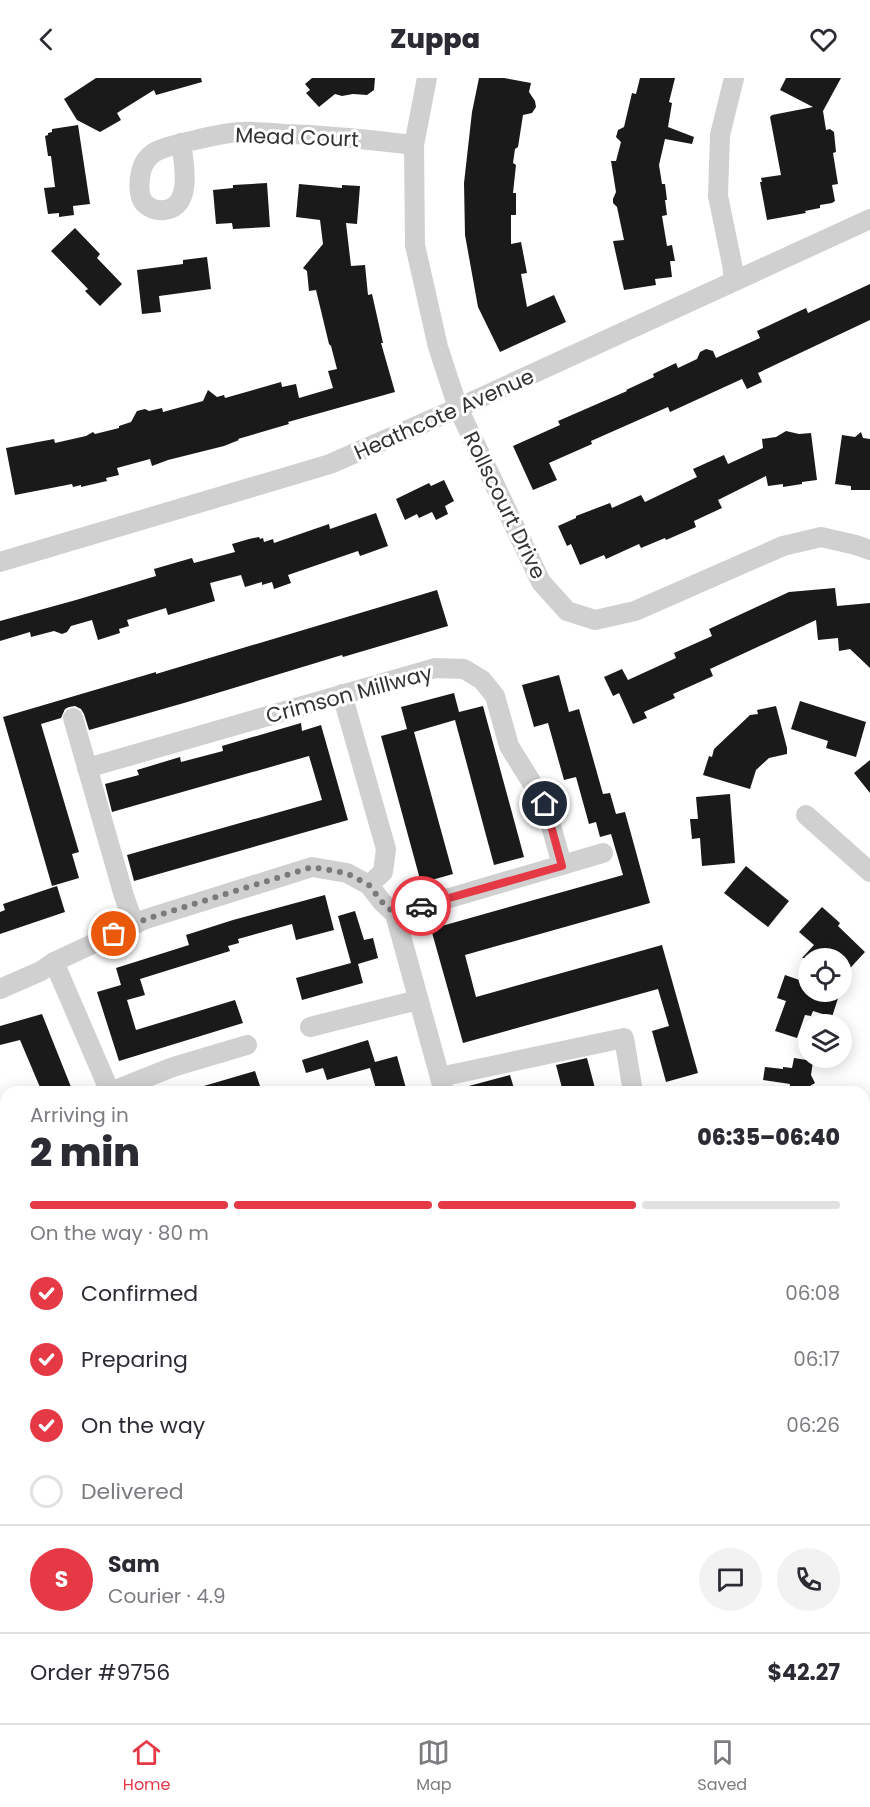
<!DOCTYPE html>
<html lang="en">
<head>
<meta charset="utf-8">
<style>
	:root { --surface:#fff; --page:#f2f2f3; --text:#2b2b33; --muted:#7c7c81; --line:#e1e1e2; --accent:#e63946 }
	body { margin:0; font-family:Poppins,sans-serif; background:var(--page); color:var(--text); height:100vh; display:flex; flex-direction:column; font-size:22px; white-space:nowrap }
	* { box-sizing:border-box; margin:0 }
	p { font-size:20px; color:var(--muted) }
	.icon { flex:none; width:33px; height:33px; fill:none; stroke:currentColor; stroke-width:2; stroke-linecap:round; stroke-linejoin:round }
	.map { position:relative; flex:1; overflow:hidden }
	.details { position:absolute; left:0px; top:1008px; width:870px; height:638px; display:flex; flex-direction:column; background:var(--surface); border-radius:18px 18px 0 0; box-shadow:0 3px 15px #0003 }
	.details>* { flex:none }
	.buttons { position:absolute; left:798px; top:870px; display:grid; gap:12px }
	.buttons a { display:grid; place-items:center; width:54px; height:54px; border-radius:50%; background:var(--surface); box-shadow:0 3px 15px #0003; font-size:30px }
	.pin { position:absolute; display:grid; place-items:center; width:51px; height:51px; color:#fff; margin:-26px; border:3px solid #fff; border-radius:50%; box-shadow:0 2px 6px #0007 }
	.courier { position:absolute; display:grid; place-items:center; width:60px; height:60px; margin:-30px; border:4px solid #e63946; border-radius:50%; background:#fff; color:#222; box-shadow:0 2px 8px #0007 }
	.overview em { font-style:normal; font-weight:800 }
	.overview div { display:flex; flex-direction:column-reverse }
	.overview { display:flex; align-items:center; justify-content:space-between; height:102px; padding:0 30px }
	h1 { font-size:39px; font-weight:800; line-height:45px }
	.bar { display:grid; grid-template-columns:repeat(4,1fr); gap:9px 6px; align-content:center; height:72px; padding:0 30px }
	.bar i { height:8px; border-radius:4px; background:var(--line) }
	.bar .current { background:var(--accent) }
	.bar p { grid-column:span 4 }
	.line { display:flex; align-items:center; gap:15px; padding:0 30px; border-top:2px solid var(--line) }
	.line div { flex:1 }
	.round { display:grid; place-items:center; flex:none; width:63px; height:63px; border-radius:32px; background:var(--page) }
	ol { padding:0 30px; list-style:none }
	li { display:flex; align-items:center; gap:18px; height:66px }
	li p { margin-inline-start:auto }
	li .icon { padding:6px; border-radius:50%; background:var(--accent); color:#fff; stroke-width:4 }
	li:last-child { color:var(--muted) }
	li i { width:33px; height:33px; border:3px solid var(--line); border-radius:50% }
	header { display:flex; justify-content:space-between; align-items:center; height:78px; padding:0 30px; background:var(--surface); font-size:27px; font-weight:800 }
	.tabs { display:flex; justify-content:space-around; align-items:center; height:84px; border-top:2px solid var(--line); background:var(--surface); font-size:16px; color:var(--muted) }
	.tabs a { display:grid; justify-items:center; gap:3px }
	.tabs .current { color:var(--accent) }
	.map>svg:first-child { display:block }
	.green { fill:#e6ecdf }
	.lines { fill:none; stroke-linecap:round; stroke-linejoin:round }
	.stream { stroke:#cfe2ee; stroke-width:5 }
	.building { fill:#1a1a1a }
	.street { stroke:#d0d0d0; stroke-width:20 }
	.secondary { stroke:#bdbdbd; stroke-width:28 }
	.done { stroke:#7a7a7a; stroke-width:6; stroke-dasharray:0 10.8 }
	.route { stroke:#e63946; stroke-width:8 }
	.labels { text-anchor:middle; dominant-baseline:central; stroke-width:6; stroke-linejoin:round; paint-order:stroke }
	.street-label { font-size:21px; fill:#333; stroke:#fff }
</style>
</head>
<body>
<header><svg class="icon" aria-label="back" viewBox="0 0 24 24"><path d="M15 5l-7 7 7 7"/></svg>Zuppa<svg class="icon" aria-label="heart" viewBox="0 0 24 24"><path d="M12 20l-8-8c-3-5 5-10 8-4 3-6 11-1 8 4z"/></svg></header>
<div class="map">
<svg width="870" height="1645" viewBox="0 0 870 1645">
	<rect width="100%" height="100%" fill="#fff"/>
	<g class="green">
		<path d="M 0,1435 L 6,1441 L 6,1571 L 0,1565 Z"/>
		<path d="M 87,1640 L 540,1640 L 530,1645 L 92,1645 Z"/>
	</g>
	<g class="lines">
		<path class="stream" d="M 219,1640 L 236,1645"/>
	</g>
	<g class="building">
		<path d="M 96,0 L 201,0 L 202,4 L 156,17 L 154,12 L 117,35 L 121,42 L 100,54 L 77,42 L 64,21 Z"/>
		<path d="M 312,0 L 375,0 L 374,12 L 367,17 L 353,16 L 342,18 L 335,16 L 319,29 L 306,15 L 310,12 L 305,6 Z"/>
		<path d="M 479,0 L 504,0 L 531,5 L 529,14 L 535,23 L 536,29 L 532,35 L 523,37 L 518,69 L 515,71 L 513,85 L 516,87 L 513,115 L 516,115 L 516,137 L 511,137 L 511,166 L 521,164 L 527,195 L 521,196 L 527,229 L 554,217 L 566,244 L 500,274 L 478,229 L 465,157 L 464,105 L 472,34 Z"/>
		<path d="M 640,0 L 675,0 L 669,24 L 672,25 L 668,49 L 694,59 L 692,66 L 665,61 L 659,87 L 662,106 L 665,106 L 667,122 L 665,122 L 667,137 L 662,138 L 667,168 L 672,167 L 675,183 L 670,183 L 672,199 L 655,201 L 656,207 L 624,212 L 613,163 L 624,162 L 617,129 L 613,125 L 613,121 L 616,114 L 611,83 L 616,83 L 621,64 L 616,59 L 618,52 L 624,49 L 632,15 L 636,16 Z"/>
		<path d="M 786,0 L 841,0 L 823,33 L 826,52 L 830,51 L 834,54 L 836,74 L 833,75 L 838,106 L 832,107 L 835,123 L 832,125 L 820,127 L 820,130 L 805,133 L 806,135 L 767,142 L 760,104 L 762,104 L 761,100 L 781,97 L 770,39 L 772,37 L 813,29 L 780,12 Z"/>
		<path d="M 78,47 L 90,126 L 73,128 L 74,137 L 59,139 L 59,135 L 48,136 L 44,110 L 55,109 L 51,78 L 48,78 L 45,58 L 48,57 L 48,55 L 52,54 L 52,51 Z"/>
		<path d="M 267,105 L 270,149 L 233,151 L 232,145 L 216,146 L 213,112 L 233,110 L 233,107 Z"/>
		<path d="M 299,106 L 342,110 L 342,107 L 360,108 L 357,146 L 346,145 L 351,188 L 365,187 L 368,217 L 372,216 L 383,265 L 381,265 L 395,314 L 288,344 L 289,346 L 238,361 L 239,362 L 224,368 L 168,382 L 152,388 L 150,381 L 117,390 L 119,397 L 106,400 L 107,403 L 81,409 L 81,407 L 73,409 L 72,406 L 15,417 L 6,370 L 54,361 L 55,365 L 86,358 L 93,354 L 95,356 L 119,350 L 119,348 L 131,344 L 137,333 L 145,331 L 149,333 L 162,330 L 163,334 L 203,323 L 208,312 L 217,319 L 224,317 L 225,320 L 281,304 L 282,309 L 296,306 L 299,320 L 333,310 L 328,293 L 337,291 L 331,268 L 329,266 L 316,212 L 309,213 L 307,193 L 303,190 L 323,166 L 320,142 L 296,139 Z"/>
		<path d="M 75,150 L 100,176 L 97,180 L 122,206 L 100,228 L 85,213 L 88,211 L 51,173 Z"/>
		<path d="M 207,179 L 211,211 L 159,218 L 161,234 L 142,236 L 137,192 L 183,186 L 183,182 Z"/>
		<path d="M 870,206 L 870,242 L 758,295 L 762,304 L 747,311 L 742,301 L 670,334 L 668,329 L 591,363 L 592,366 L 549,385 L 557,402 L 533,412 L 513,368 L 560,347 L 558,343 L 627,313 L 626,312 L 654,299 L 653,296 L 676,285 L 678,290 L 697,281 L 700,274 L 706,271 L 713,273 L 716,280 L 760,260 L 757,253 L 806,230 L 808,235 Z"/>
		<path d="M 786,353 L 799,356 L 811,355 L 817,402 L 802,404 L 802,406 L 783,409 L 783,406 L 768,408 L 766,398 L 718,422 L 722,430 L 694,443 L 696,449 L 666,462 L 665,460 L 641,470 L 639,466 L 606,481 L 604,477 L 580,487 L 571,466 L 567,468 L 558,448 L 576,440 L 576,438 L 610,425 L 612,430 L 641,417 L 645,424 L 697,399 L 693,391 L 724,377 L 728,386 L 763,370 L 762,361 L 776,359 Z"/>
		<path d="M 861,354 L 863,360 L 870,361 L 870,412 L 851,412 L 851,408 L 835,406 L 842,357 L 855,359 Z"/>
		<path d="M 444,402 L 454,423 L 445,428 L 448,436 L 436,442 L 432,434 L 419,440 L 417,436 L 405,442 L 396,421 L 429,405 L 431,408 Z"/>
		<path d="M 376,435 L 388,468 L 360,478 L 358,473 L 288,497 L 291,505 L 274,511 L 272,504 L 262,507 L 262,504 L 245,509 L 241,497 L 210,505 L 215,523 L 168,537 L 166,530 L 127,542 L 129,548 L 119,551 L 120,555 L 98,562 L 92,542 L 71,548 L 67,554 L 62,556 L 54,553 L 31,559 L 30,554 L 0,563 L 0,543 L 76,522 L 156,498 L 154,491 L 192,480 L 194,485 L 235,474 L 232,466 L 249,461 L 259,459 L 260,461 L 263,460 L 264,464 L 273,461 L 274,465 L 329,446 L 330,451 Z"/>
		<path d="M 835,510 L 837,528 L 870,525 L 870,590 L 850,571 L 839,573 L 838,560 L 818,562 L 816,542 L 710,591 L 713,598 L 673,616 L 675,620 L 644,634 L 647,640 L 633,646 L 619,615 L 613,618 L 604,599 L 622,591 L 628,602 L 676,580 L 674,575 L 712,558 L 709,551 L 789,514 Z"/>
		<path d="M 437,512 L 448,548 L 343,579 L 342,577 L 184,625 L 89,652 L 84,636 L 81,631 L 75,628 L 69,629 L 65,631 L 61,640 L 41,646 L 79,774 L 72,776 L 79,800 L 52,808 L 3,639 L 156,594 L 156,596 Z"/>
		<path d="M 559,597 L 569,634 L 579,631 L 603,716 L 610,715 L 616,736 L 625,734 L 650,825 L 465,877 L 476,919 L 662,867 L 698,995 L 666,1004 L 652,953 L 669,948 L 658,911 L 463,965 L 431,851 L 623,797 L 611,756 L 600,759 L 596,744 L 589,746 L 576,699 L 564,702 L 548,645 L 534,649 L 522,607 Z"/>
		<path d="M 454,615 L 459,634 L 483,628 L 524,779 L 494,787 L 455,642 L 414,654 L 453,796 L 421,805 L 381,658 L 407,651 L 401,629 Z"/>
		<path d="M 800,623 L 866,644 L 856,679 L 826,670 L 828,663 L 791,651 Z"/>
		<path d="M 776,628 L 787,670 L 787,676 L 769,680 L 756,692 L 750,711 L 703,697 L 709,678 L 712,679 L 714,671 L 750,637 L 758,636 L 757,632 Z"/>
		<path d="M 301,645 L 302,653 L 321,647 L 348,742 L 134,803 L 127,777 L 322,722 L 309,678 L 112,734 L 105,706 L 139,697 L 137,692 L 180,679 L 181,684 L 223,673 L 222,668 Z"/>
		<path d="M 870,682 L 870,715 L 854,695 Z"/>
		<path d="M 730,716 L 735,785 L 702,788 L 700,760 L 692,761 L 690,741 L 698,741 L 696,719 Z"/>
		<path d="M 746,788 L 789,823 L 768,849 L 724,815 Z"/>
		<path d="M 57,808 L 65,834 L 0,856 L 0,834 L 5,832 L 3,826 Z"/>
		<path d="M 325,817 L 334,852 L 296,862 L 292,846 L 238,861 L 239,865 L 228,868 L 230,873 L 140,901 L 145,917 L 127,922 L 136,952 L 235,922 L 243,945 L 119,983 L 97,914 L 121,907 L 116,890 L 189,867 L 186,857 L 233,842 Z"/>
		<path d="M 822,829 L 840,845 L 838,848 L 865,874 L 842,899 L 842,880 L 802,880 L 814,867 L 799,854 Z"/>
		<path d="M 355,833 L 364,862 L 373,860 L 378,880 L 358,886 L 363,905 L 302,922 L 296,900 L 351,885 L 338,838 Z"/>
		<path d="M 785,897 L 808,905 L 808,914 L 840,914 L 832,939 L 813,933 L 811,938 L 805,937 L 797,960 L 775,953 L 786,923 L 777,920 Z"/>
		<path d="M 42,936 L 73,1014 L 42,1014 L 20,962 L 0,967 L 0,948 Z"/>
		<path d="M 368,962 L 375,984 L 397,978 L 407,1014 L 377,1014 L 370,990 L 327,1002 L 323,990 L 306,995 L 302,982 Z"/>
		<path d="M 587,980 L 596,1014 L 563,1014 L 556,987 Z"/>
		<path d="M 794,980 L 813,983 L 811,997 L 815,1005 L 810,1008 L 808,1014 L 789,1014 L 790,1006 L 763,1002 L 765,989 L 783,991 L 783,989 L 792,990 Z"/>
		<path d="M 255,993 L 262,1014 L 198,1014 L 197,1010 Z"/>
		<path d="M 510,997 L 515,1014 L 465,1014 L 465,1009 Z"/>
	</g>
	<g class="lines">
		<g class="street">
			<path d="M 427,0 L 414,67 L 415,167 L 438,269 L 458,330 L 541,504 L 567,533 L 595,542 L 635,533 L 783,468 L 821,459 L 856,467 L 870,472"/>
			<path d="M 734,0 L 720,57 L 718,118 L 732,186 L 734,203"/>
			<path d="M 181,65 C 184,84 193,129 165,132 C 157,133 150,131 144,125 C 138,117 139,103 141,94 C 146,71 167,69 187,64 C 204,60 222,55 241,54 C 255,53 271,55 286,56 C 329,57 371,62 414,67"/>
			<path d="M 0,484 L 330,386 L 458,330 L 870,141"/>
			<path d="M 342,616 L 386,771 L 383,794 L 369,807"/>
			<path d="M 73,640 L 124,818 L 134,846"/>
			<path d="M 87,690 L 435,590 L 464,591 L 482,602 L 495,618 L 509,668 L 545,726 L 562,787"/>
			<path d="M 806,737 L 870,794"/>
			<path d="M 395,836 L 603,775"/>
			<path d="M 54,884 L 110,1014"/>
			<path d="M 0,911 L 41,893 L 54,884 L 146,841 L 312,789 L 347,795 L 369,807 L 382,824 L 395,836 L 444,1014"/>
			<path d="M 310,949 L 418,922"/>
			<path d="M 441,1000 L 449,997 L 624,960 L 633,1014"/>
			<path d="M 110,1014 L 173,989 L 247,967"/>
			<path d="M 0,1213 L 6,1211"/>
			<path d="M 0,1390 L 6,1389"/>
			<path d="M 780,1640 L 784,1645"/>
		</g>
		<g class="secondary">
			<path d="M 864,1299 L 870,1297"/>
			<path d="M 11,1645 L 17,1640"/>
		</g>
	</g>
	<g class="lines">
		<path class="done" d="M 114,856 L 146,841 L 312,789 L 346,795 L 369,807 L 382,824 L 395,836 L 421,828"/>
		<path class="route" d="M 421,828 L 562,788 L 545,726"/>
	</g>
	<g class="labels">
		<g class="street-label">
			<text transform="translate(297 59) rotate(2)">Mead Court</text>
			<text transform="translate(444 336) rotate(-24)">Heathcote Avenue</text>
			<text transform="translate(505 427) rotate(64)">Rollscourt Drive</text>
			<text transform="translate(349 616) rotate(-15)">Crimson Millway</text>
		</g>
	</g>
</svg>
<div class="buttons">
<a><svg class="icon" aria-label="locate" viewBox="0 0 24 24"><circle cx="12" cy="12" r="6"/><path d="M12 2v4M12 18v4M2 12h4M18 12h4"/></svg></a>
<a><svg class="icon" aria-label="layers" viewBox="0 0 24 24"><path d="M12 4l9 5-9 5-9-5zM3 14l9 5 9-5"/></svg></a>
</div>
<div class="pin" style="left:114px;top:856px;background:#ea580c"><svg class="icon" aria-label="bag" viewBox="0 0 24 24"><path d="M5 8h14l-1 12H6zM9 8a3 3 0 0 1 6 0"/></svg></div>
<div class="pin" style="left:545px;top:726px;background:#1f2937"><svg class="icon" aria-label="home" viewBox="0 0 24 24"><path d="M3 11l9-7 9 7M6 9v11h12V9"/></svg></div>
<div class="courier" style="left:421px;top:828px"><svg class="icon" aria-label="car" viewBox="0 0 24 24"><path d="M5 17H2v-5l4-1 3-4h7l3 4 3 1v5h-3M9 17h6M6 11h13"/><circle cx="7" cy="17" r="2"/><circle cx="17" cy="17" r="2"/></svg></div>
<section class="details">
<div class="overview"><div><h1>2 min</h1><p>Arriving in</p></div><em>06:35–06:40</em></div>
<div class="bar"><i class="current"></i><i class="current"></i><i class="current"></i><i></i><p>On the way · 80 m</p></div>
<ol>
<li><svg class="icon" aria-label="check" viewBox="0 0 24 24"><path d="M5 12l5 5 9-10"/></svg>Confirmed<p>06:08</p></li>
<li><svg class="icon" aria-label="check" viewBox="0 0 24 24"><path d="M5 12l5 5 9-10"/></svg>Preparing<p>06:17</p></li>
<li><svg class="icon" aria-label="check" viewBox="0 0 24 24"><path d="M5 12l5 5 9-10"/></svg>On the way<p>06:26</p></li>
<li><i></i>Delivered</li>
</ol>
<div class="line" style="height:108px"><b class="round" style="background:var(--accent);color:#fff">S</b><div><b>Sam</b><p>Courier · 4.9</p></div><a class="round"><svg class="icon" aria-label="chat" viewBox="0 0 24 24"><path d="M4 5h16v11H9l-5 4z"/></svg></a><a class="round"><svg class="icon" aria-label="phone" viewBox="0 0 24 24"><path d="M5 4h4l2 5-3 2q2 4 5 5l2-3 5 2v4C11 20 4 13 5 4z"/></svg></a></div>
<div class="line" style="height:78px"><div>Order #9756</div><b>$42.27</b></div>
</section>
</div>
<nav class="tabs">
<a class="current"><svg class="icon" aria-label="home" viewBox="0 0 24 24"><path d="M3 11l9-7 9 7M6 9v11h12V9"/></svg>Home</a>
<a><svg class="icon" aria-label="map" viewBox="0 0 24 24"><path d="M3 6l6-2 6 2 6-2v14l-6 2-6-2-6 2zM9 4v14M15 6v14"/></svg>Map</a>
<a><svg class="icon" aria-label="saved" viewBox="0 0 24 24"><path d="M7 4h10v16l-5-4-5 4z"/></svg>Saved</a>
</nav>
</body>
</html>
